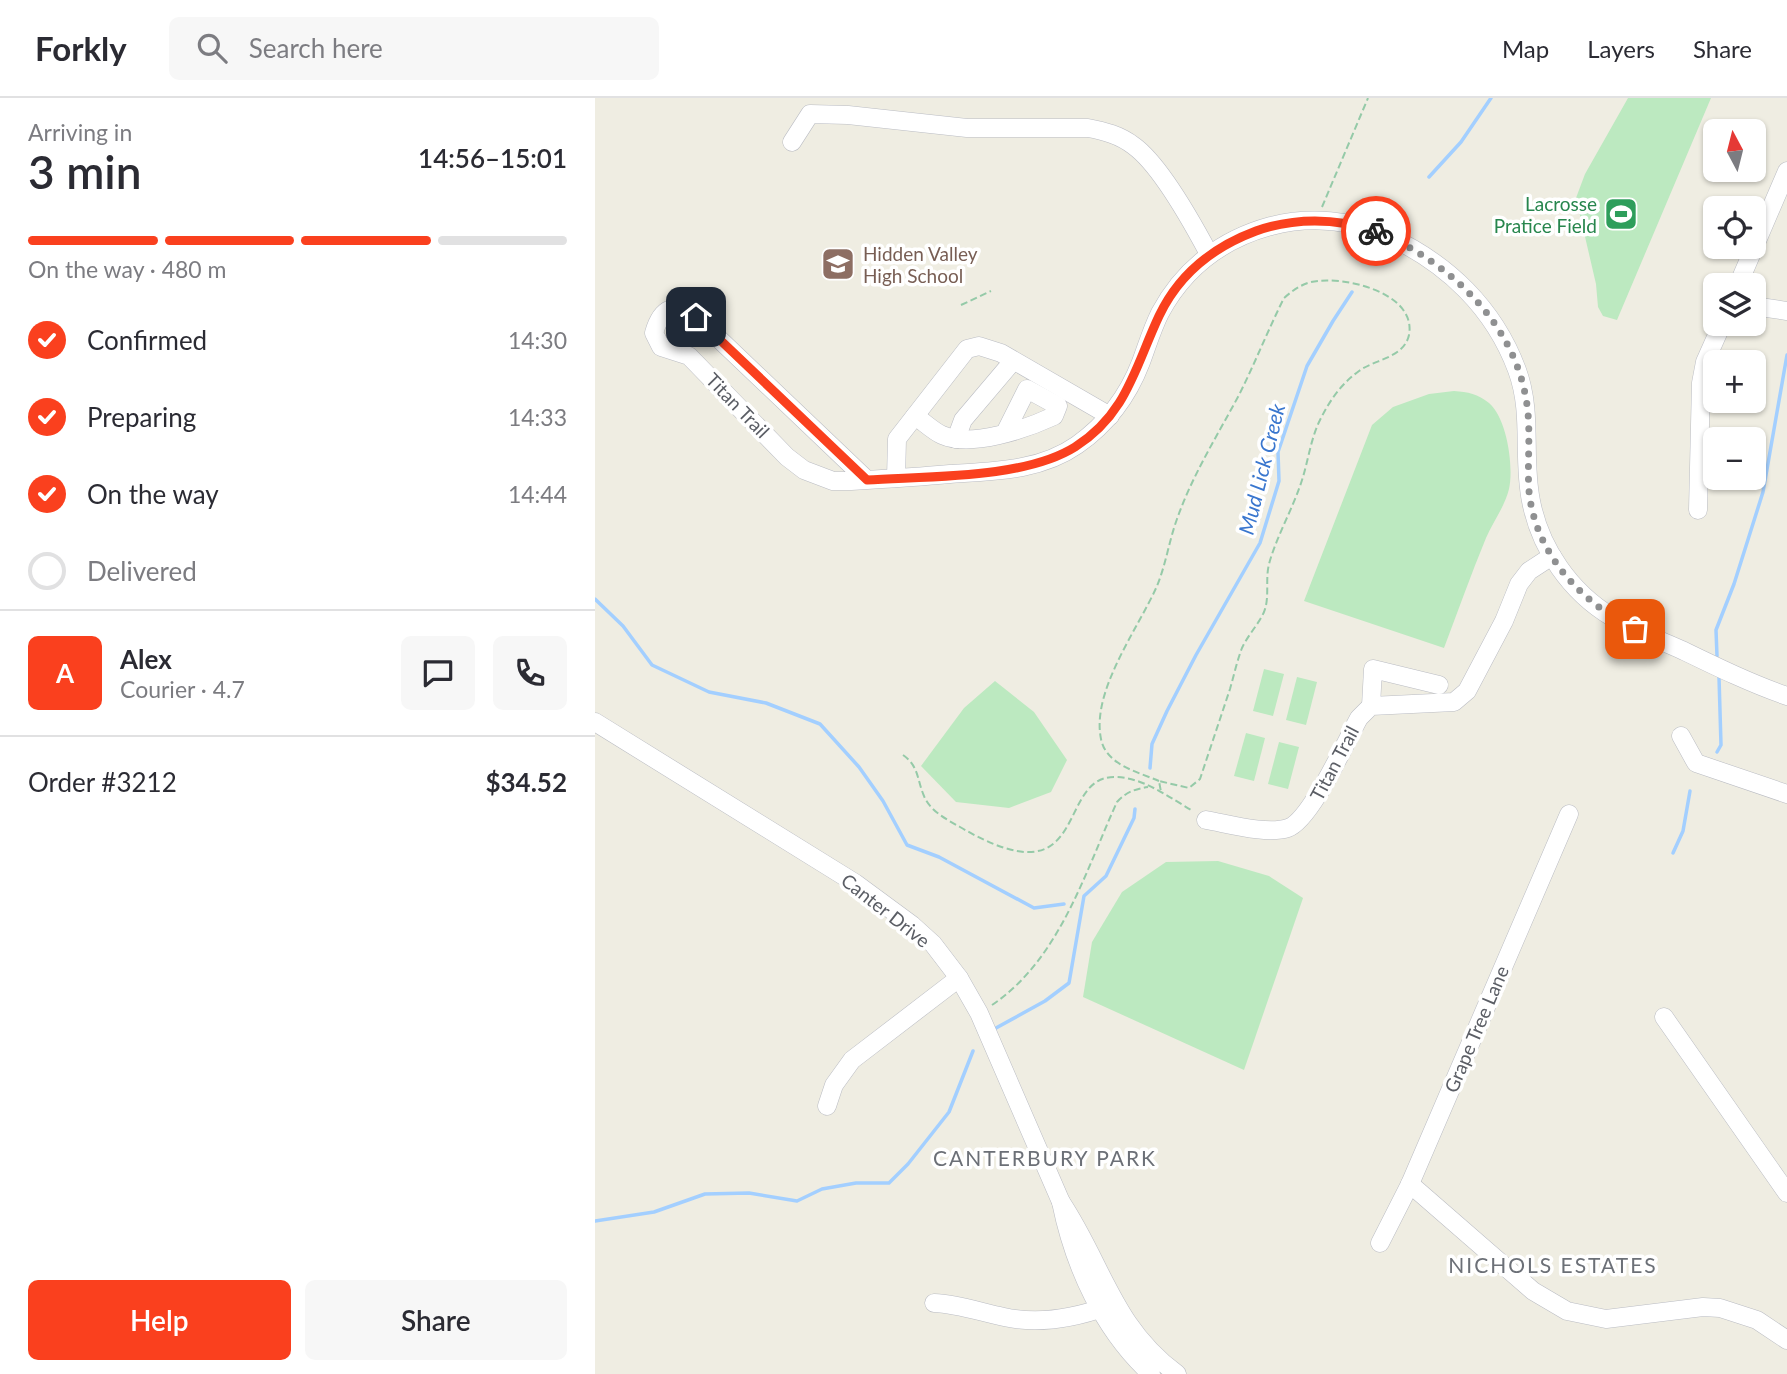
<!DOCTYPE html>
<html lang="en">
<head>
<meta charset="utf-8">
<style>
	:root { --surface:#fff; --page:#f7f7f7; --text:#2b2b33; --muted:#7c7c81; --line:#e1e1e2; --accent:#fa401e }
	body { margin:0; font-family:Lato,sans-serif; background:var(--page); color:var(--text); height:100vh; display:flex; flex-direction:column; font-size:26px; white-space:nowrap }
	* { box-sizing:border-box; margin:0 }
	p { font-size:23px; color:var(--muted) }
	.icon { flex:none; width:38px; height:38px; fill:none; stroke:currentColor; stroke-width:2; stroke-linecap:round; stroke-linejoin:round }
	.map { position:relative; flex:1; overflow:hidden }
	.drawer { display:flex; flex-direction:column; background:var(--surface); width:595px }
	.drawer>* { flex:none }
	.needle { width:46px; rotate:353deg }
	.tools { position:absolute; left:1108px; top:21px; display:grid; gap:14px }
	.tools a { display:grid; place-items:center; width:63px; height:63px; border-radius:10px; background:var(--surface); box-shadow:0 2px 5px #0004; font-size:35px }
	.pin { position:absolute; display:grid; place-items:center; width:60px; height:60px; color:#fff; margin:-30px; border-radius:14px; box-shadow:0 4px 10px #0006 }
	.courier { position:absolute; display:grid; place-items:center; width:70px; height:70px; margin:-35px; border:5px solid #fa401e; border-radius:50%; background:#fff; color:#222; box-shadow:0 2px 9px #0007 }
	.head em { font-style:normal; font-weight:600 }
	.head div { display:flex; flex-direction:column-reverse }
	.head { display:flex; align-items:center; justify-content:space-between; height:119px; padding:0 28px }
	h1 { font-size:46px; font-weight:600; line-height:52px }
	.bar { display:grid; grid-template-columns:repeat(4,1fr); gap:10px 7px; align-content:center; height:84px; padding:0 28px }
	.bar i { height:9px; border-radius:5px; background:var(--line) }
	.bar .current { background:var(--accent) }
	.bar p { grid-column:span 4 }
	.line { display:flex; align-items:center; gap:18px; padding:0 28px; border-top:2px solid var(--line) }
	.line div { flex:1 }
	.round { display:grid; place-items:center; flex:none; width:74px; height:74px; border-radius:10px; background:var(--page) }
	ol { padding:0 28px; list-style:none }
	li { display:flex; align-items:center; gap:21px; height:77px }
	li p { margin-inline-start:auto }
	li .icon { padding:7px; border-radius:50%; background:var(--accent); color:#fff; stroke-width:4 }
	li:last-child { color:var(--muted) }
	li i { width:38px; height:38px; border:4px solid var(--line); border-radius:50% }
	.cta { display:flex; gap:14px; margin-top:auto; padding:14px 28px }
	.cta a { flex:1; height:80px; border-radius:10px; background:var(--accent); color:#fff; font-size:28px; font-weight:600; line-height:80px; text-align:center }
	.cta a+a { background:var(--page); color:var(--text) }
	header { display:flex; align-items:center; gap:42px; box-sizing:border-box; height:98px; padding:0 35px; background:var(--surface); border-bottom:2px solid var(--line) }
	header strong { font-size:33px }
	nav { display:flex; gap:38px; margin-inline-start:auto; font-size:24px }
	.search { width:490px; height:63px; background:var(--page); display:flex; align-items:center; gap:18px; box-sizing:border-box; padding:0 24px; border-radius:10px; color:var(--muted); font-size:26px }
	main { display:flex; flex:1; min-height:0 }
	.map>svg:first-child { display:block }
	.green { fill:#bce9c0 }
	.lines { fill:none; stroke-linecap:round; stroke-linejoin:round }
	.stream { stroke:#a3cfff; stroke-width:3.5 }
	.minor-casing { stroke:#babcc3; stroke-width:19 }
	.path { stroke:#95caa8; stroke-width:2; stroke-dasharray:7 3.5; stroke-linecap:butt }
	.minor { stroke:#fff; stroke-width:18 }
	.done { stroke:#8f9091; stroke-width:7; stroke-dasharray:0 12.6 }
	.route { stroke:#fa401e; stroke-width:9 }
	.labels { text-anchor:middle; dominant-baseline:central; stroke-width:7; stroke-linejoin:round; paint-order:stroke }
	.leisure-label { font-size:19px; fill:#27864d; stroke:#fff; text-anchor:end }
	.education-label { font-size:19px; fill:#785e54; stroke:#fff; text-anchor:start }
	.street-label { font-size:19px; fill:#5b5e65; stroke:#fff }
	.water-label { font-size:21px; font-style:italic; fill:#3976ce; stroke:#fff }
	.neighbourhood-label { font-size:21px; letter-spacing:2px; fill:#6c7077; stroke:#fff }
</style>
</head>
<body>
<header>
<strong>Forkly</strong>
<div class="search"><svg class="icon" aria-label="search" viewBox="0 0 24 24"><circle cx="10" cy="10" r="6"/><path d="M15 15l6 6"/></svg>Search here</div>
<nav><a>Map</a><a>Layers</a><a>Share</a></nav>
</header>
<main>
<section class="drawer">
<div class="head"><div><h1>3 min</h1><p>Arriving in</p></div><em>14:56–15:01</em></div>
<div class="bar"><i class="current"></i><i class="current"></i><i class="current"></i><i></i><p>On the way · 480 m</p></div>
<ol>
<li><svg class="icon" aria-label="check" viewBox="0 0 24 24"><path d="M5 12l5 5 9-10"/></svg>Confirmed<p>14:30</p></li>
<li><svg class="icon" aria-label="check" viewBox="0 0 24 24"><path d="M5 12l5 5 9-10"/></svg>Preparing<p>14:33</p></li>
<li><svg class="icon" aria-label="check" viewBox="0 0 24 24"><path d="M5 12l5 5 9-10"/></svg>On the way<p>14:44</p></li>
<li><i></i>Delivered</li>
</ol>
<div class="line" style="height:126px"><b class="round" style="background:var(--accent);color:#fff">A</b><div><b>Alex</b><p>Courier · 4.7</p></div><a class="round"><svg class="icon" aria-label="chat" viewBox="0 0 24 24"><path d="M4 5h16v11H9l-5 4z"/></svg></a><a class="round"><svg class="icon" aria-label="phone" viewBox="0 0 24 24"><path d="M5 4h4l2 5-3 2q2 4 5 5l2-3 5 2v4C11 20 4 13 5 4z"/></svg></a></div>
<div class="line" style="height:91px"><div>Order #3212</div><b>$34.52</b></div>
<div class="cta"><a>Help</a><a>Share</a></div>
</section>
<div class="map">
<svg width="1192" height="1276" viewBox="0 0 1192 1276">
	<rect width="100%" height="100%" fill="#efede2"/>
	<g class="green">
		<path d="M 1033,0 L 1116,0 L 1022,222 L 1008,218 L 1003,209 L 1001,186 L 981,100 L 990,76 Z"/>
		<path d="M 859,293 C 873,294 883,296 894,305 C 912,320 919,369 914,391 C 910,408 898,424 891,440 C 876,476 863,513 849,550 L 709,503 L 777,327 L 798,309 L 834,296 Z"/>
		<path d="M 669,571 L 689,576 L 678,618 L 658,613 Z"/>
		<path d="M 702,579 L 722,584 L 711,627 L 691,622 Z"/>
		<path d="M 400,583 L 439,614 L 472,662 L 456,694 L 414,710 L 361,704 L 326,668 L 369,610 Z"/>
		<path d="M 651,635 L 670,640 L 659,683 L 639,678 Z"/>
		<path d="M 684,644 L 704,649 L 693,691 L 673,686 Z"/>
		<path d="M 623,763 L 674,778 L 708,800 L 649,972 L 488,899 L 497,844 L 527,794 L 571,764 Z"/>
	</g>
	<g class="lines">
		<g class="stream">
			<path d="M 834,79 L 866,44 L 896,0"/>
			<path d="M 0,501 L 28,528 L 57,567 L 114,594 L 171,605 L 225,626 L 264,669 L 288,703 L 312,747 L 344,759 L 439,810 L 469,806"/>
			<path d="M 1122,558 L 1121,532 L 1139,486 L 1168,394 L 1192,257"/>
			<path d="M 1122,654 L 1126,647 L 1124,579"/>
			<path d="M 555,670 L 557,646 L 572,613 L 601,557 L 665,445 L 684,383 L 683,354 L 712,268 L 738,223 L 757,194"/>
			<path d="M 1078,755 L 1088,733 L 1095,693"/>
			<path d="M 401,930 L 450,903 L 474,885 L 489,798 L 511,778 L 539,720 L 540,711"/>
			<path d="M 0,1123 L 59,1114 L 110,1096 L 154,1095 L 202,1103 L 227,1091 L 261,1085 L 294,1085 L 313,1066 L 354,1014 L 378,953"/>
		</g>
		<defs>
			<g id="minor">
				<path d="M 197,44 L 215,16 L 253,17 L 372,30 L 493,30 C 509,33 525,37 539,48 C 565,67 598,126 614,156"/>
				<path d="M 1143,187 L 1192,73"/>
				<path d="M 1158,208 L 1192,213"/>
				<path d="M 320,318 C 329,324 338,333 347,337 C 376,350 431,331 459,318 L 463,308 L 432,291 L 410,335"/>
				<path d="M 361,341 L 368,322 L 418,263"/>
				<path d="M 301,380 L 302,341 L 372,251 L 384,248 L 406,255 L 515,318"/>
				<path d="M 272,382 L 101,219 C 80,203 66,210 59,235 L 66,249 L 94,258 L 192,359 L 209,372 L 238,383 L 256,383 C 289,381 322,379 355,376 C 399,373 445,373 482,347 C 512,326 533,298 546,264 C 552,248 557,231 565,215 C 589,170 628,141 676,128 C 715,118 756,122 793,138 C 852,165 899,210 922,272 C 938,315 927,359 936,403 C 945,450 975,494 1017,519 C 1039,533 1065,542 1089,553 C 1122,569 1157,586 1192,598"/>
				<path d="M 1103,412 L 1106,285 L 1110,264 L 1127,226"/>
				<path d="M 776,608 L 778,571 L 844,587"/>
				<path d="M 0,624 L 260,785 L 317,827 L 338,846 L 364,880 L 384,915 L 466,1104"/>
				<path d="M 1086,638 L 1101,665 L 1192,696"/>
				<path d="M 611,722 C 634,726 672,737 693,730 C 716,722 751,643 764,620 L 776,608 L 859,604 L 872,593 L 909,523 L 924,486 L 934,473 L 957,458"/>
				<path d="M 1069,919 L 1192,1095"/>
				<path d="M 232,1008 L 239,987 L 257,962 L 364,880"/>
				<path d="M 815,1086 L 938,1193 L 972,1213 L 1011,1221 L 1108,1209 L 1125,1210 L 1162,1222 L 1192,1242"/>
				<path d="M 785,1145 L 815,1086 L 974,716"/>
				<path d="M 339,1205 C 363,1206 385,1214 409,1219 C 445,1227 480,1220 513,1208"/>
				<path d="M 556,1276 C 508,1232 479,1168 466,1104 C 508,1167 517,1228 582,1276"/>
			</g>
		</defs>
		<use href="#minor" class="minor-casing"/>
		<g class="path">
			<path d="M 727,109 L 773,0"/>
			<path d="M 366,207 L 396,193"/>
			<path d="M 308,657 C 324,668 322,682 329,698 C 335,713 351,721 365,729 C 498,807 459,678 520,679 C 548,679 575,700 598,713"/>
			<path d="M 564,683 C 543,674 511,667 506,641 C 496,593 543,531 562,488 C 571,466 574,443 582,421 C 597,378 622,338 644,297 C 660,265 673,232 689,200 C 697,193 705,187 716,184 C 747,177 822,194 814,237 C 809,260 780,261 764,273 C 746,286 735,302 725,322 C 715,342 713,366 705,388 C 696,414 681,440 674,466 C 670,482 675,499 669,514 C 663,527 653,537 647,550 C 642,563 639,577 635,591 C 625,621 615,651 605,681 L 594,690 L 564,683 L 566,694"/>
			<path d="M 397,907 C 465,861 490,774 522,704 C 531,694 540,691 553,689"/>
		</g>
		<use href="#minor" class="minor"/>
	</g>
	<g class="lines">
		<path class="done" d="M 781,133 C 853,163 921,225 932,307 C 936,335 932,365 934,393 C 940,455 986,505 1040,531"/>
		<path class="route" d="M 101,219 L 272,382 C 333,378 429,381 480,349 C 532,316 540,269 564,218 C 584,176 618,149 661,133 C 701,119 741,120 781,133"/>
	</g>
	<defs>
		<symbol id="stadium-square" viewBox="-11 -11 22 22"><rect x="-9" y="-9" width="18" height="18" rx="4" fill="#2e9e5b" stroke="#fff"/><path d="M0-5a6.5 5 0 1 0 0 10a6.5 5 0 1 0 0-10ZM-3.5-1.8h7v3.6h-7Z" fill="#fff"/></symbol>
		<symbol id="school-square" viewBox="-11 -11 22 22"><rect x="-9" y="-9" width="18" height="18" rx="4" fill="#8d6e63" stroke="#fff"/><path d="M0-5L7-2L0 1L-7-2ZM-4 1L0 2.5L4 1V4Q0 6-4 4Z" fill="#fff"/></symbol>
	</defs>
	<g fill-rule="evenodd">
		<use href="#stadium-square" x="1007" y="97" width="38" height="38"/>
		<use href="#school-square" x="224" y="147" width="38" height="38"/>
	</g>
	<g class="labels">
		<g class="leisure-label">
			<text x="1002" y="105">Lacrosse<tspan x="1002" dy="22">Pratice Field</tspan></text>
		</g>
		<g class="education-label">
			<text x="268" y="155">Hidden Valley<tspan x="268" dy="22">High School</tspan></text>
		</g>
		<g class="street-label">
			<text transform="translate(143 307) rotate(46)">Titan Trail</text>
			<text transform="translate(739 665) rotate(-62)">Titan Trail</text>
			<text transform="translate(291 812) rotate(38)">Canter Drive</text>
			<text transform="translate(881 931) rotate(-67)">Grape Tree Lane</text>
		</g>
		<g class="water-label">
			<text transform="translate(666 371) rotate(-76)">Mud Lick Creek</text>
		</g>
		<g class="neighbourhood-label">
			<text x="450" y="1059">CANTERBURY PARK</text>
			<text x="958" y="1166">NICHOLS ESTATES</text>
		</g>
	</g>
</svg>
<div class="tools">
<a><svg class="needle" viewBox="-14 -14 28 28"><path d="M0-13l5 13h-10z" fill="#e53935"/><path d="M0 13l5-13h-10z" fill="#7c7c81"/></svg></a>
<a><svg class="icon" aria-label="locate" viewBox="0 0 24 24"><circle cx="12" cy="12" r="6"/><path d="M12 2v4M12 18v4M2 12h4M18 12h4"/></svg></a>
<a><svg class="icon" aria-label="layers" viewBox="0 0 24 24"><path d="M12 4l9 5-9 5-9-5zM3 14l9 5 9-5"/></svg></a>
<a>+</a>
<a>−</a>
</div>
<div class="pin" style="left:1040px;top:531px;background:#ea580c"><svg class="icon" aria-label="bag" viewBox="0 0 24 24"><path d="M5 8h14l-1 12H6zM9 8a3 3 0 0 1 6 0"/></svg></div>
<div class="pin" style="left:101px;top:219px;background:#1f2937"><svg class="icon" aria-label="home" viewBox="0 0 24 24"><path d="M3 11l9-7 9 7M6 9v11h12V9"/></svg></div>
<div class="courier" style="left:781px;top:133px"><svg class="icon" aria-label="bike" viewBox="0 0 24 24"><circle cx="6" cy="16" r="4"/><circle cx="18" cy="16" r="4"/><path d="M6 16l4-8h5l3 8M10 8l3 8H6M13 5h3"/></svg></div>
</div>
</main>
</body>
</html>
